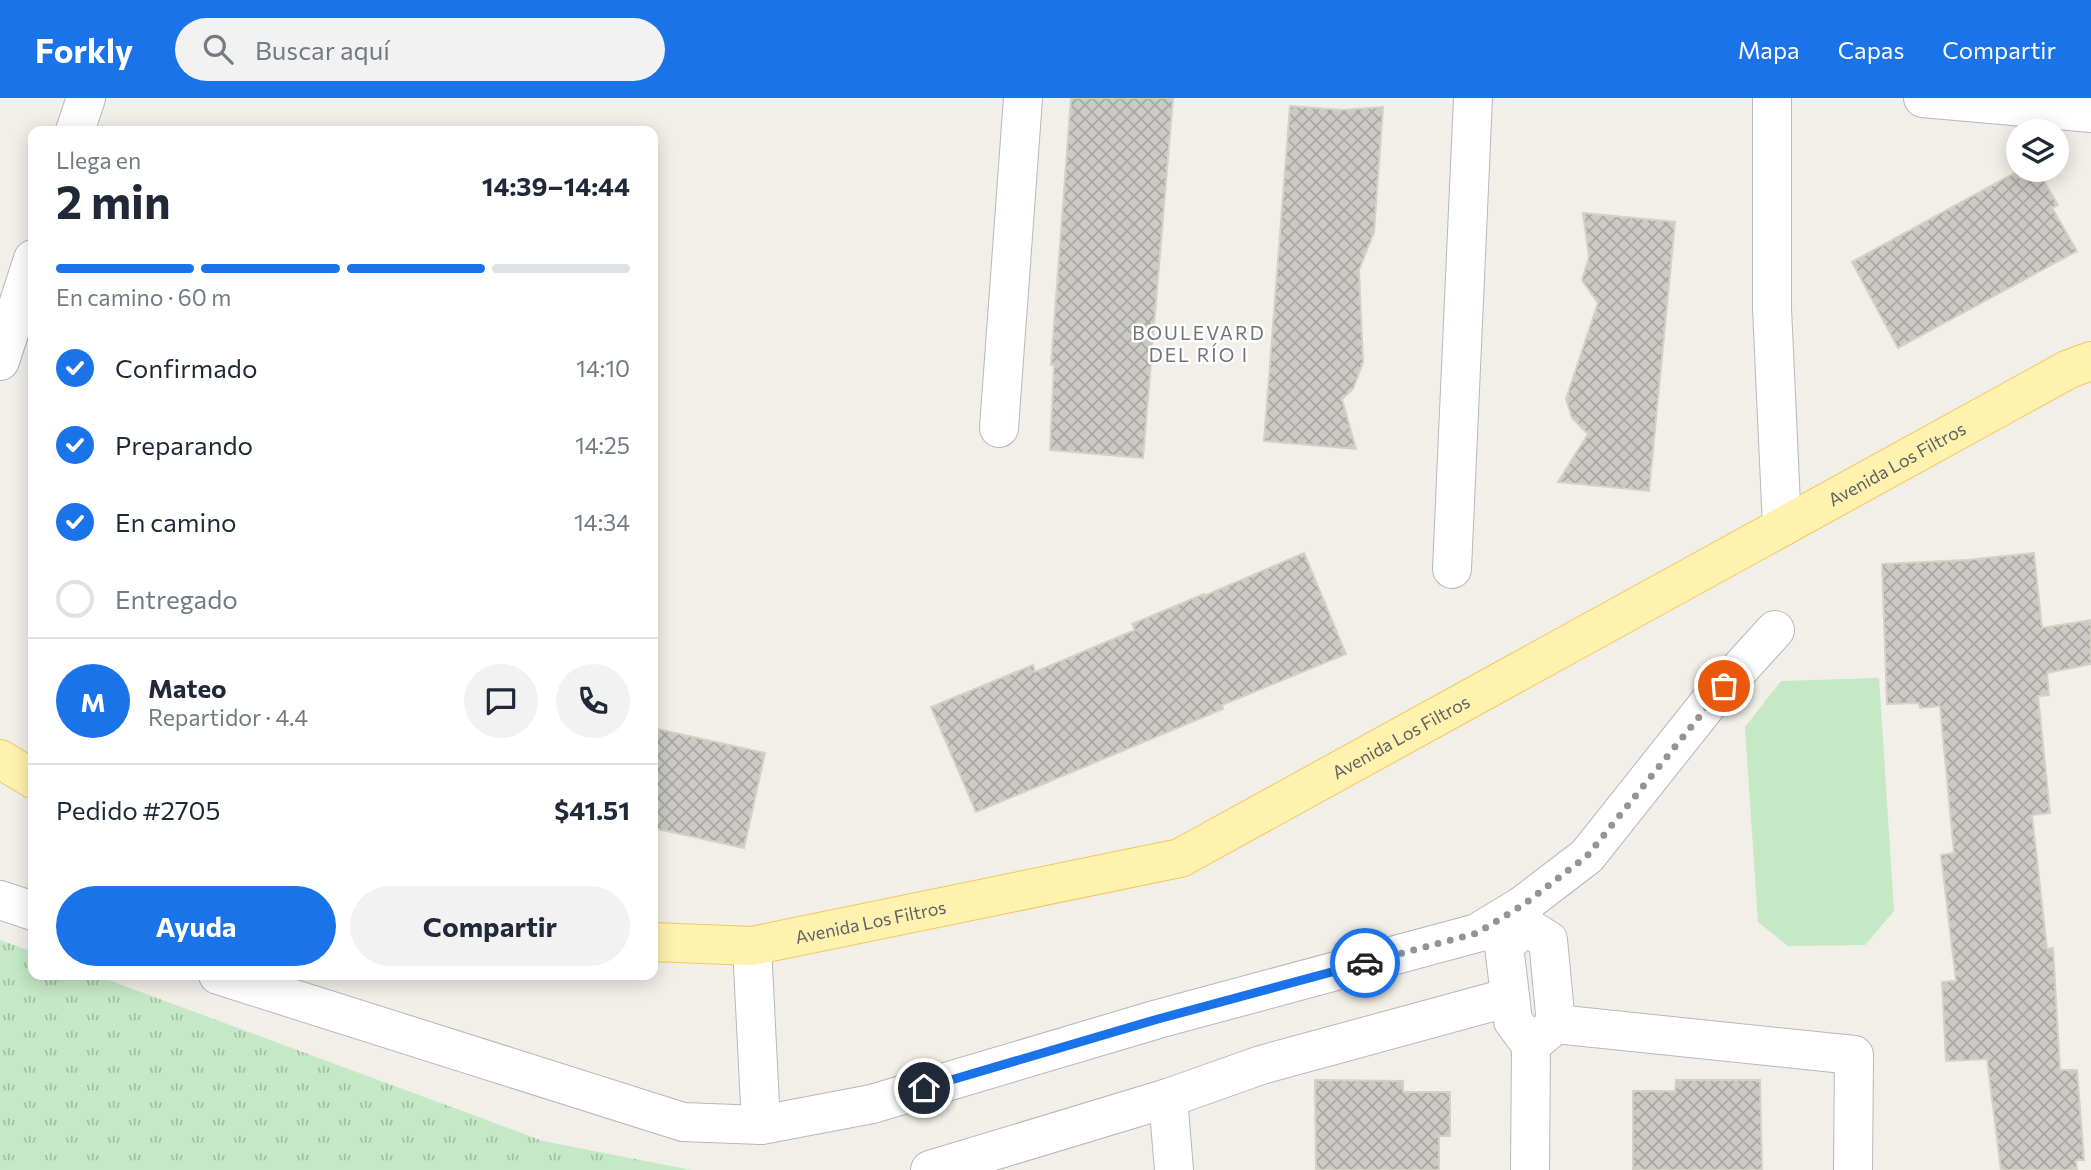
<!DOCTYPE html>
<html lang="es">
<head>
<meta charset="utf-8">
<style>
	:root { --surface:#fff; --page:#f2f2f3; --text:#1f2937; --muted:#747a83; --line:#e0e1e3; --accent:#1a73e8 }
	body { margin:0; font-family:Commissioner,sans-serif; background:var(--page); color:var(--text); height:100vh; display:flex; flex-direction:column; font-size:26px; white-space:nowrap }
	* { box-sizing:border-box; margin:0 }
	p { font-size:23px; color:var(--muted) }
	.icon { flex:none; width:38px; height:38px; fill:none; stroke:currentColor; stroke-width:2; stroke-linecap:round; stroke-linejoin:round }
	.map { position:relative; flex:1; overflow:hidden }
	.side { position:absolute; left:28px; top:28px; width:630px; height:854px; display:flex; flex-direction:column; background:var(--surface); border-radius:14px; box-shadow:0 4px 18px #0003 }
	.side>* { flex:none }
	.buttons { position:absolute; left:2006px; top:21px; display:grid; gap:14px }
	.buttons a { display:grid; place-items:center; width:63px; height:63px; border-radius:50%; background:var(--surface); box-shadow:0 4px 18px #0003; font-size:35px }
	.pin { position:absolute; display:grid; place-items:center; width:60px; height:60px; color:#fff; margin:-30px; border:4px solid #fff; border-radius:50%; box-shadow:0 2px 7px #0007 }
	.courier { position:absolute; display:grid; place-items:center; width:70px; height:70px; margin:-35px; border:5px solid #1a73e8; border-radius:50%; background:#fff; color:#222; box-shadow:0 2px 9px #0007 }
	.overview em { font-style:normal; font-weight:700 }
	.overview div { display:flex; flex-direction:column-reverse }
	.overview { display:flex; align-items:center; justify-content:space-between; height:119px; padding:0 28px }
	h1 { font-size:46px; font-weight:700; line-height:52px }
	.bar { display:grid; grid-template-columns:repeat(4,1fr); gap:10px 7px; align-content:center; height:84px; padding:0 28px }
	.bar i { height:9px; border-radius:5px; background:var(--line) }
	.bar .active { background:var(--accent) }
	.bar p { grid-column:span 4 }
	.line { display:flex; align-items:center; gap:18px; padding:0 28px; border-top:2px solid var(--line) }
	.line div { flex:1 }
	.round { display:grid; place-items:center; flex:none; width:74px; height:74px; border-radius:37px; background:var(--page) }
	ol { padding:0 28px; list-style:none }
	li { display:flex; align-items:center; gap:21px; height:77px }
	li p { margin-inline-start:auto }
	li .icon { padding:7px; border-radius:50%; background:var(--accent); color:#fff; stroke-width:4 }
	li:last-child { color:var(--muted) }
	li i { width:38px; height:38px; border:4px solid var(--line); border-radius:50% }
	.action { display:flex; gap:14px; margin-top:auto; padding:14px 28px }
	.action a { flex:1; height:80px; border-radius:42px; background:var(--accent); color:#fff; font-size:28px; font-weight:700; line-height:80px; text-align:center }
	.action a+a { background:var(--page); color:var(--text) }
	header { display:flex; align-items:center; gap:42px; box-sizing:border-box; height:98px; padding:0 35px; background:var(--accent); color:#fff }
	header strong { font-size:33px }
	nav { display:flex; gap:38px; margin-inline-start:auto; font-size:24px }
	.search { width:490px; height:63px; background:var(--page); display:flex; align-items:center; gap:18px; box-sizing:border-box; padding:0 24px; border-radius:38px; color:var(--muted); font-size:26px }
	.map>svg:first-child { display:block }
	.grass { fill:url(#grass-tufts) }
	.pitch { fill:#c5e8c5 }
	.building { fill:url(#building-cross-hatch); stroke:#d6d1c6; stroke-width:2 }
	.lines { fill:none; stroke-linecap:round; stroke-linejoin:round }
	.minor-casing { stroke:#b5b8bc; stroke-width:40 }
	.major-casing { stroke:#f2c960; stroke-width:40 }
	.minor { stroke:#fff; stroke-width:38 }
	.major { stroke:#fff2af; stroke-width:38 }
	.done { stroke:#929495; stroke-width:7; stroke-dasharray:0 12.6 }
	.route { stroke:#1a73e8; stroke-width:9 }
	.labels { text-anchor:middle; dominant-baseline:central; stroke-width:5; stroke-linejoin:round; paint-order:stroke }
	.street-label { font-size:18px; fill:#5f6368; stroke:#fff }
	.neighbourhood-label { font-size:19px; letter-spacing:2px; fill:#70757a; stroke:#fff }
</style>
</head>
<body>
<header>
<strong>Forkly</strong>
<div class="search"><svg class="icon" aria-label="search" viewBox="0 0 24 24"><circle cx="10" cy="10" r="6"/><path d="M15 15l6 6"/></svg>Buscar aquí</div>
<nav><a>Mapa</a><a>Capas</a><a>Compartir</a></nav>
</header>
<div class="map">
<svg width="2091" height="1072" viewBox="0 0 2091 1072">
	<defs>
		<pattern id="grass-tufts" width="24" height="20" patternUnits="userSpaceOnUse" patternTransform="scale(1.75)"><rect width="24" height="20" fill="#c5e8c5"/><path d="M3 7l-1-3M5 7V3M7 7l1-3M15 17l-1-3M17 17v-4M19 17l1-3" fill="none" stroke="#a3c0a4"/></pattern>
		<pattern id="building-cross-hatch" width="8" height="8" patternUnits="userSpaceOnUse" patternTransform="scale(1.75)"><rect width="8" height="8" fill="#cccac5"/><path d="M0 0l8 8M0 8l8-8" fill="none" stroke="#a9a8a4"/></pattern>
	</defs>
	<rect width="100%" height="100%" fill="#f1efe8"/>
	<path class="grass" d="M 0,842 L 33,854 L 33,877 L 95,877 L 543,1043 L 691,1072 L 0,1072 Z"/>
	<path class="pitch" d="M 1879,580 L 1894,813 L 1865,847 L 1788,848 L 1758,824 L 1745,629 L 1781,583 Z"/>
	<g class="building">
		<path d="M 1071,0 L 1173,0 L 1143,360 L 1050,352 L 1054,267 L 1051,267 Z"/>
		<path d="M 1290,8 L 1342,12 L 1383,9 L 1374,134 L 1359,172 L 1363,264 L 1353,291 L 1342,301 L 1356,351 L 1264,343 Z"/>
		<path d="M 2016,74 L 2021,81 L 2041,78 L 2058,107 L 2052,110 L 2077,153 L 1898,250 L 1852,164 Z"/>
		<path d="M 1583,115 L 1675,124 L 1649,393 L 1558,384 L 1588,336 L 1572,320 L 1566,301 L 1598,205 L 1582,182 L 1589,159 Z"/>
		<path d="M 1304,455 L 1346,556 L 1222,607 L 1223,611 L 976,714 L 931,609 L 1033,567 L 1035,574 L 1135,532 L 1132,526 L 1204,496 L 1204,498 Z"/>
		<path d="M 2034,455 L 2042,530 L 2091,522 L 2091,566 L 2047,575 L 2049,597 L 2038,598 L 2050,715 L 2032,717 L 2047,851 L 2053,850 L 2060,972 L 2077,972 L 2084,1062 L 2076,1062 L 2077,1072 L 2001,1072 L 1987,961 L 1946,963 L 1942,884 L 1956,883 L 1941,757 L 1954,755 L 1940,608 L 1920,610 L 1919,605 L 1887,606 L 1882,466 L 1967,462 Z"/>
		<path d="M 653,630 L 765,655 L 744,750 L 653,730 Z"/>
		<path d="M 1315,982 L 1403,983 L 1403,994 L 1450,994 L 1450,1038 L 1439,1038 L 1439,1072 L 1316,1072 Z"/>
		<path d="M 1676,982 L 1760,982 L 1762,1072 L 1633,1072 L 1633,993 L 1675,993 Z"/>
	</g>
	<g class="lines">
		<defs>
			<g id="minor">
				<path d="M 1772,0 L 1772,210 L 1782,429"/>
				<path d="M 1923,0 L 2091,15"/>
				<path d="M 75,33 L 86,0"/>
				<path d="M 0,263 L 33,161"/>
				<path d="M 999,330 L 1023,0"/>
				<path d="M 1452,471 L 1473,0"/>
				<path d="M 0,802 L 33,813"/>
				<path d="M 1523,807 L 1525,828 L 1504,848 L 1513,923 L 1531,947 L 1556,926 L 1548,842 L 1525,828"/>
				<path d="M 752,848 L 761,1027"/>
				<path d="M 218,877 L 683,1024 L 761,1027 L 872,1006 L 1158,921 L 1477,835 L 1523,807 L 1587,758 L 1707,607 L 1775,532"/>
				<path d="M 1556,926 L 1854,957 L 1853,1072"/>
				<path d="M 1168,1000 L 1174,1072"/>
				<path d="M 930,1072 L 1168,1000 L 1261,967 L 1510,899"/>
				<path d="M 1530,1072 L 1531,947"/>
			</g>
			<g id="major">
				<path d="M 0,661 L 33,681"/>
				<path id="s1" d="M 653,844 L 752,848 L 1180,760 L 2069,271 L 2091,263"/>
			</g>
		</defs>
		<use href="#minor" class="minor-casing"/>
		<use href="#major" class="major-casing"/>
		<use href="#minor" class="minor"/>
		<use href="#major" class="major"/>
	</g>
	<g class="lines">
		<path class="done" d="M 1365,865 L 1477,835 L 1523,807 L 1587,758 L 1724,588"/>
		<path class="route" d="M 924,990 L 1158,921 L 1365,865"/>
	</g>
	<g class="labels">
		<g class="street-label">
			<text stroke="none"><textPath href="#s1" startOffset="1354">Avenida Los Filtros</textPath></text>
			<text stroke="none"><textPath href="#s1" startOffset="788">Avenida Los Filtros</textPath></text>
			<text stroke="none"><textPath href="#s1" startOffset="220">Avenida Los Filtros</textPath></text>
		</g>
		<g class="neighbourhood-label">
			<text x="1199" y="234">BOULEVARD<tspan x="1199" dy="22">DEL RÍO I</tspan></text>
		</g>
	</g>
</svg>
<div class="buttons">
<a><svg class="icon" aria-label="layers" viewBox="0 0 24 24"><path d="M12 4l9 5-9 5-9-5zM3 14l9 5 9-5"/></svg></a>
</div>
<div class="pin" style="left:1724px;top:588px;background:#ea580c"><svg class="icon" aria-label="bag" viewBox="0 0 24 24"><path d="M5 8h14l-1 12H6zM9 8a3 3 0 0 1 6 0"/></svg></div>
<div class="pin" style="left:924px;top:990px;background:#1f2937"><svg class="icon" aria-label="home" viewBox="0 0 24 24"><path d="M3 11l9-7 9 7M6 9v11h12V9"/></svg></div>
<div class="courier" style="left:1365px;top:865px"><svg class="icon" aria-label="car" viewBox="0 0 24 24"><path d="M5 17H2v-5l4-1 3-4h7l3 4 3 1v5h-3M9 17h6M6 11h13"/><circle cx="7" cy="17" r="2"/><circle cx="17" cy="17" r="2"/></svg></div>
<section class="side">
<div class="overview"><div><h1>2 min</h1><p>Llega en</p></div><em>14:39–14:44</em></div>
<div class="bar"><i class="active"></i><i class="active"></i><i class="active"></i><i></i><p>En camino · 60 m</p></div>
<ol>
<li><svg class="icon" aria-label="check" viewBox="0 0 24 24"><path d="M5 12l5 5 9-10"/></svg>Confirmado<p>14:10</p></li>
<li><svg class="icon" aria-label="check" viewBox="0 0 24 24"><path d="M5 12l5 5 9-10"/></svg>Preparando<p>14:25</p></li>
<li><svg class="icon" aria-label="check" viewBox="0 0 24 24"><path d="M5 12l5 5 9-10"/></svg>En camino<p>14:34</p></li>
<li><i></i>Entregado</li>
</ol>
<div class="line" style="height:126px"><b class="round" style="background:var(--accent);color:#fff">M</b><div><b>Mateo</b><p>Repartidor · 4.4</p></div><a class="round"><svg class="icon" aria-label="chat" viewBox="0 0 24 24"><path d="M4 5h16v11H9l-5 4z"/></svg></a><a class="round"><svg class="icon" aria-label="phone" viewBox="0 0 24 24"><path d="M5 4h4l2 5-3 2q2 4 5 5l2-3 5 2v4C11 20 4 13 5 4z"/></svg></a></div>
<div class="line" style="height:91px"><div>Pedido #2705</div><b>$41.51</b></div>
<div class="action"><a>Ayuda</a><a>Compartir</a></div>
</section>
</div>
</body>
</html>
